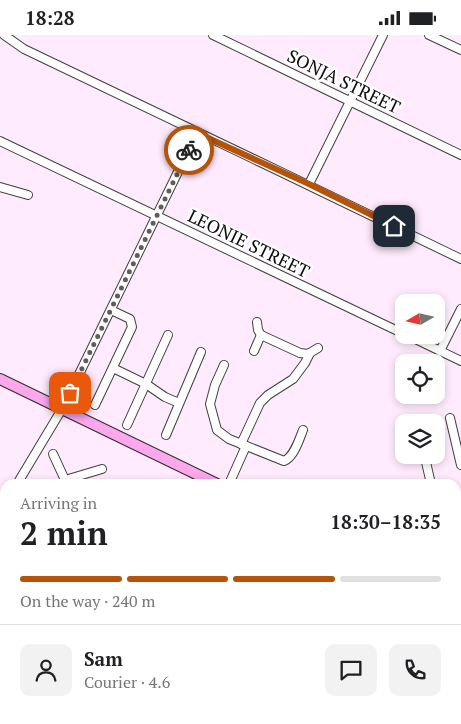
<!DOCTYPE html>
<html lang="en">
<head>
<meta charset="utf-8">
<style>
	:root { --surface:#fff; --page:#f2f2f2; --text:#202124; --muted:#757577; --line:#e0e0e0; --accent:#b45309 }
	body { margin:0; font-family:"PT Serif",serif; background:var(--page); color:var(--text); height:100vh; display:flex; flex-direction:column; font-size:19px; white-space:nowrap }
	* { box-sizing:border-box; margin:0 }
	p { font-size:16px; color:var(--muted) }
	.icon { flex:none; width:28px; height:28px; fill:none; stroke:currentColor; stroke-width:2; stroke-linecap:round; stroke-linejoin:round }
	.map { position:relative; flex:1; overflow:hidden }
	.side { position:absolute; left:0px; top:444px; width:461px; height:246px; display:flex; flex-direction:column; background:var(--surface); border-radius:15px 15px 0 0; box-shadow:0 2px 8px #0003 }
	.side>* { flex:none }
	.needle { width:32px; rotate:261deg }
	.controls { position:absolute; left:395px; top:259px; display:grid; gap:10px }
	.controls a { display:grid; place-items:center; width:50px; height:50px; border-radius:10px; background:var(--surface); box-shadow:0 2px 8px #0003; font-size:25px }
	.pin { position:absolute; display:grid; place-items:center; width:42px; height:42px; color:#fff; margin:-21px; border-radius:10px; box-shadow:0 2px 8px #0006 }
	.courier { position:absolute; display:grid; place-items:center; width:50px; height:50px; margin:-25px; border:4px solid #b45309; border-radius:50%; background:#fff; color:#222; box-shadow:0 1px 6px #0007 }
	.summary em { font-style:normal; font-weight:800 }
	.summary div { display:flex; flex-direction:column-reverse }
	.summary { display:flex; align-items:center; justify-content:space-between; height:85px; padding:0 20px }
	h1 { font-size:32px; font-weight:800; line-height:38px }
	.bar { display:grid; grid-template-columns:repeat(4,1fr); gap:8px 5px; align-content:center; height:60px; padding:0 20px }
	.bar i { height:6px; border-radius:4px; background:var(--line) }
	.bar .on { background:var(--accent) }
	.bar p { grid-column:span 4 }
	.line { display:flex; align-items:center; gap:12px; padding:0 20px; border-top:1px solid var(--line) }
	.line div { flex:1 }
	.round { display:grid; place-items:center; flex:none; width:52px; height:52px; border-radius:10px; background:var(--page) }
	.status { display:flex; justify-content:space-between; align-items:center; height:35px; padding:0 25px; background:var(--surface); direction:ltr }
	.status svg { height:14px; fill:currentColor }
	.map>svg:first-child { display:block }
	.pitch { fill:#efc8d6 }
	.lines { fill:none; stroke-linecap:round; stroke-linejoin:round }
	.street-casing { stroke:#3f3f3f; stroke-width:10 }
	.secondary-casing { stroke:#2e2e2e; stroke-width:12 }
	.street { stroke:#fff; stroke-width:8 }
	.secondary { stroke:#fda7ed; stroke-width:10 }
	.done { stroke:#615a60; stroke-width:5; stroke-dasharray:0 9 }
	.route { stroke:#b45309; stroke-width:6 }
	.labels { text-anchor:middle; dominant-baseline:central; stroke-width:5; stroke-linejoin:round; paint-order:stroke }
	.street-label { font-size:18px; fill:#0c0c0c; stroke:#fff }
</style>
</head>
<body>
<div class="status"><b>18:28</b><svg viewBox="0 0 49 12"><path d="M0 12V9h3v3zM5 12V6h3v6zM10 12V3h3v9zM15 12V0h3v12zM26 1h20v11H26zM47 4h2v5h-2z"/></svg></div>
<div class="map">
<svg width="461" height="689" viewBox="0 0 461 689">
	<rect width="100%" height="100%" fill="#ffebfd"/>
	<path class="pitch" d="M 461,605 L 461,689 L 377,689 L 379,685 L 456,685 L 456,606 Z"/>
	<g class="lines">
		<defs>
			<g id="street">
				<path d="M 4,0 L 24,14 C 169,84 316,153 461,224"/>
				<path d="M 213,0 L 461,120"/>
				<path d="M 429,0 L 461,15"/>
				<path d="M 0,106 L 404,299"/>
				<path d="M 309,149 L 383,0"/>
				<path d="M 0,152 L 28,160"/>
				<path d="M 257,287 L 258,295 L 261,300 L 300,318 L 308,319 L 318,313"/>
				<path d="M 407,300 L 461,326"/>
				<path d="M 254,316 L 261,300"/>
				<path d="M 440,316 L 461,274"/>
				<path d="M 224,330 L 215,350 L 210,369 L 217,395 L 229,404 L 284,426 C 294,422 299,405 303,395"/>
				<path d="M 113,333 L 146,349 L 165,362 L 179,368"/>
				<path d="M 95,370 L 132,292 L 130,284 L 111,275"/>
				<path d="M 450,383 L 461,430"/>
				<path d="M 127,390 L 168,300"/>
				<path d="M 166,400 L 201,317"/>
				<path d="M 241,409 L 260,368 L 268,360 L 293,344 L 305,328 L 310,318"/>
				<path d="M 53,419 L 65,445"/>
				<path d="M 426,427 L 431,449"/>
				<path d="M 17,449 L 62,374 L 197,98"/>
				<path d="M 65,449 L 65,445 L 102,434"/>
				<path d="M 229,449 L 246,411"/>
				<path d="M 0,478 L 5,469"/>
				<path d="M 456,478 L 461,476"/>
				<path d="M 0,525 L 5,528"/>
				<path d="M 0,533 L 5,536"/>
				<path d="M 0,562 L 5,562"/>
				<path d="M 0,625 L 5,627"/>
				<path d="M 0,673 L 5,664"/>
			</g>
			<g id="secondary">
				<path d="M 0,344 L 217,449"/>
				<path d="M 456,568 L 461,572"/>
				<path d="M 456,592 L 461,591"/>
				<path d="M 361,689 L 364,685"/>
				<path d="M 370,689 L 372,685"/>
			</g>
		</defs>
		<use href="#street" class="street-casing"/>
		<use href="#secondary" class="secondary-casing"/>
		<use href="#street" class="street"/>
		<use href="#secondary" class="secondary"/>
	</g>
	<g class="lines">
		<path class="done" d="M 70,358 L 189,115"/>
		<path class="route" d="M 189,115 L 197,98 L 309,149 L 394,191"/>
	</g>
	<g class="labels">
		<g class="street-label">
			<text transform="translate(344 46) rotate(26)">SONJA STREET</text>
			<text transform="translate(249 208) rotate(26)">LEONIE STREET</text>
		</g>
	</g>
</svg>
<div class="controls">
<a><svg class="needle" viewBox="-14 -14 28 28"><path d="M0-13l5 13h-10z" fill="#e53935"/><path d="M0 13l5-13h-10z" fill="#757577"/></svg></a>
<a><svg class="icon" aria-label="locate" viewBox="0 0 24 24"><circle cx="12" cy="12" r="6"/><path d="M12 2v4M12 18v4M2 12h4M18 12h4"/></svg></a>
<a><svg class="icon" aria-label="layers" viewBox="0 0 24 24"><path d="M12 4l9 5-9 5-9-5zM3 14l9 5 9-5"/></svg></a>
</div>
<div class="pin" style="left:70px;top:358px;background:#ea580c"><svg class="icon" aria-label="bag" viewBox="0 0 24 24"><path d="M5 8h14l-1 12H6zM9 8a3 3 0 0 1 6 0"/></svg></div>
<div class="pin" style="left:394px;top:191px;background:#1f2937"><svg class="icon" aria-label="home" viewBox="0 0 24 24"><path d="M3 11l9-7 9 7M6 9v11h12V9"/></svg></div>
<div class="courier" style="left:189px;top:115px"><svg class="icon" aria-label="bike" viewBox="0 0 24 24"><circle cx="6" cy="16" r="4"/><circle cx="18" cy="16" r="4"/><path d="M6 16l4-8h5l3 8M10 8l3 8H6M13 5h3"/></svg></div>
<section class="side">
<div class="summary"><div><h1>2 min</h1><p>Arriving in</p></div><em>18:30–18:35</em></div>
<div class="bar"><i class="on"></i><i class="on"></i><i class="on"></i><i></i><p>On the way · 240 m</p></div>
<div class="line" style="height:90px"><a class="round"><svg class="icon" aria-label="person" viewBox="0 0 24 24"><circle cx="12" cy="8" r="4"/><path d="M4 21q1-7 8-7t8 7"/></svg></a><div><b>Sam</b><p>Courier · 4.6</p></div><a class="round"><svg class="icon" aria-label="chat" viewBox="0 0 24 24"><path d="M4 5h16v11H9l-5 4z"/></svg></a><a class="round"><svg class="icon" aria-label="phone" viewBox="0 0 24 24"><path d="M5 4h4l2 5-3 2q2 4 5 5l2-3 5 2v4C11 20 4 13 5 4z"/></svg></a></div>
</section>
</div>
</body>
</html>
